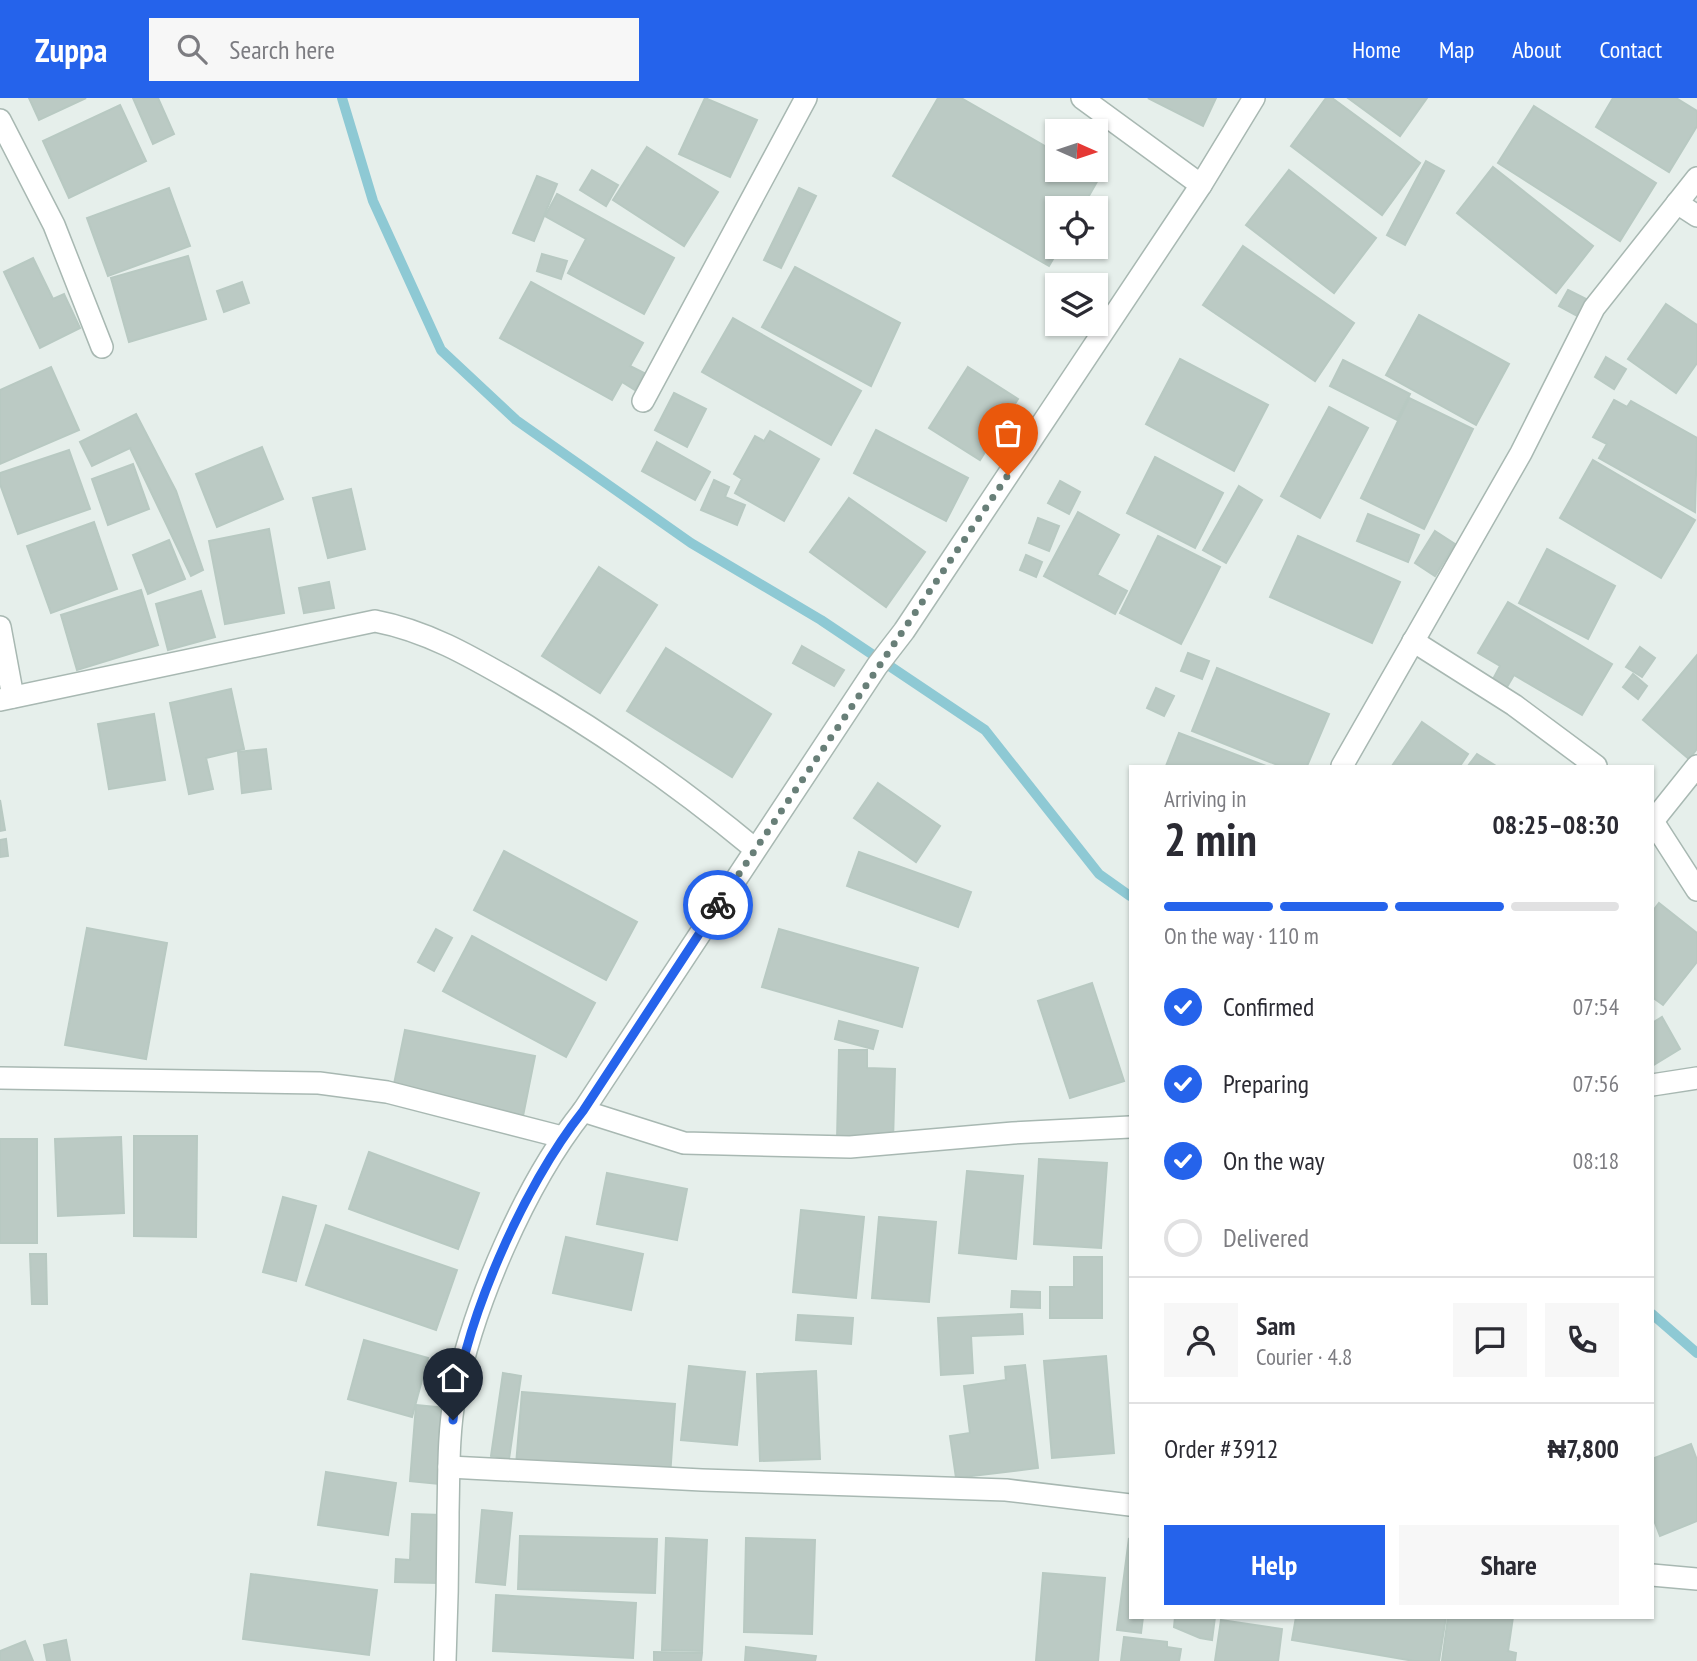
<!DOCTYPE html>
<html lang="en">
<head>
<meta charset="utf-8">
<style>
	:root { --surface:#fff; --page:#f7f7f7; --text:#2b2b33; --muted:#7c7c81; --line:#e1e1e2; --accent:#2563eb }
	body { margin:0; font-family:"PT Sans Narrow",sans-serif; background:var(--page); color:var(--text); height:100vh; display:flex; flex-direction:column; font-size:26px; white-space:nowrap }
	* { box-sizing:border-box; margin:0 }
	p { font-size:23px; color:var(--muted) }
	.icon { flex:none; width:38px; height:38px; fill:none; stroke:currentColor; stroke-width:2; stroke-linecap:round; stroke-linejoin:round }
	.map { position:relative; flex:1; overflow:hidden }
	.side { position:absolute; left:1129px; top:667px; width:525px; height:854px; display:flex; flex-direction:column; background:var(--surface); border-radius:0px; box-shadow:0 2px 5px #0004 }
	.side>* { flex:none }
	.needle { width:46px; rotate:93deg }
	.fabs { position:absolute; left:1045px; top:21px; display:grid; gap:14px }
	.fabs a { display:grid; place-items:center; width:63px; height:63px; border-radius:0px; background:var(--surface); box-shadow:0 2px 5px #0004; font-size:35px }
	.pin { position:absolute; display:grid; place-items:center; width:60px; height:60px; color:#fff; margin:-72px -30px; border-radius:50% 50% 50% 0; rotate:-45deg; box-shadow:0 0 7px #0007 }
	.pin .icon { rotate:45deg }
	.courier { position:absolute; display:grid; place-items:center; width:70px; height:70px; margin:-35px; border:5px solid #2563eb; border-radius:50%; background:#fff; color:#222; box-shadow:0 2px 9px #0007 }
	.overview em { font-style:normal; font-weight:700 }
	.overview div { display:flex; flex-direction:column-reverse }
	.overview { display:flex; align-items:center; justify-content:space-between; height:119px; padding:0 35px }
	h1 { font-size:46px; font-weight:700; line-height:52px }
	.bar { display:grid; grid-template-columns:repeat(4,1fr); gap:10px 7px; align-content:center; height:84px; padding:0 35px }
	.bar i { height:9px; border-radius:5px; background:var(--line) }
	.bar .on { background:var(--accent) }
	.bar p { grid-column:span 4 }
	.line { display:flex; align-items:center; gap:18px; padding:0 35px; border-top:2px solid var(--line) }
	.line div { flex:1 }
	.round { display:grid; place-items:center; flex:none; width:74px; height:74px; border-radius:0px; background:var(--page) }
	ol { padding:0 35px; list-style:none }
	li { display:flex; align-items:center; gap:21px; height:77px }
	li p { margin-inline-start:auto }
	li .icon { padding:7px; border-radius:50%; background:var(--accent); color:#fff; stroke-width:4 }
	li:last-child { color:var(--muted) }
	li i { width:38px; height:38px; border:4px solid var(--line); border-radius:50% }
	.action { display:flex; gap:14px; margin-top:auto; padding:14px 35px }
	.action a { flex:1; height:80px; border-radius:0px; background:var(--accent); color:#fff; font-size:28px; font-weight:700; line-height:80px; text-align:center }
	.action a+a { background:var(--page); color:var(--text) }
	header { display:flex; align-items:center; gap:42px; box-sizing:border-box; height:98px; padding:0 35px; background:var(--accent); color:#fff }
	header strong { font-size:33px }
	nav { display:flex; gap:38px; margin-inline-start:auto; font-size:24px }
	.search { width:490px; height:63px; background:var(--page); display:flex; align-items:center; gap:18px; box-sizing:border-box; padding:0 24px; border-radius:0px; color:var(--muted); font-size:26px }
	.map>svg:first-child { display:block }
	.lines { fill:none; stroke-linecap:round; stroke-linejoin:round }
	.stream { stroke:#8ec9d4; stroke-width:10 }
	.building { fill:#bbcac4; stroke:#b8c9c2; stroke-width:2 }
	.minor-casing { stroke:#a8b8b2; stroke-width:24 }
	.minor { stroke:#fff; stroke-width:21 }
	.done { stroke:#687f78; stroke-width:7; stroke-dasharray:0 12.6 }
	.route { stroke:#2563eb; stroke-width:9 }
</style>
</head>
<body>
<header>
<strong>Zuppa</strong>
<div class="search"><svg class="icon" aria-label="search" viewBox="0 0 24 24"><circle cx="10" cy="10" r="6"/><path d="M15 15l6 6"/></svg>Search here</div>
<nav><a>Home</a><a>Map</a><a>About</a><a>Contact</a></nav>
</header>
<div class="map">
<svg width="1697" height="1563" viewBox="0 0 1697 1563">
	<rect width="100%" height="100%" fill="#e6efeb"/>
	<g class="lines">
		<g class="stream">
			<path d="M 342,0 L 373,103 L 441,252 L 516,322 L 691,445 L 821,522 L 985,632 L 1099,776 L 1130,798"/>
			<path d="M 1652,1216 L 1697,1255"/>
		</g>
	</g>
	<g class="building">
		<path d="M 29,0 L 86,0 L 39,22 Z"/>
		<path d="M 133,0 L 158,0 L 174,36 L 153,46 Z"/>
		<path d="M 705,0 L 757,22 L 730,79 L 679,56 Z"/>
		<path d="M 938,0 L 961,0 L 1057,55 L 1057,72 L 1085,72 L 1099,80 L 1082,110 L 1057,110 L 1057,149 L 1060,149 L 1049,168 L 893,78 Z"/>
		<path d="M 1148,0 L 1216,0 L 1203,28 Z"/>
		<path d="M 1326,0 L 1332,0 L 1420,65 L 1382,117 L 1291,48 Z"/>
		<path d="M 1348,0 L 1427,0 L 1400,38 Z"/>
		<path d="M 1613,0 L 1676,0 L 1697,13 L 1697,28 L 1669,74 L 1596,29 Z"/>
		<path d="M 120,7 L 146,63 L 69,100 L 43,43 Z"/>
		<path d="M 1534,8 L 1656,85 L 1620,143 L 1498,65 Z"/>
		<path d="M 647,49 L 718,94 L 684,148 L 613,102 Z"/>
		<path d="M 1426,63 L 1444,73 L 1405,147 L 1387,137 Z"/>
		<path d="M 1493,69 L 1593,148 L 1556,195 L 1457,115 Z"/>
		<path d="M 592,72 L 618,87 L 606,108 L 580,92 Z"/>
		<path d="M 1289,72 L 1376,140 L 1334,195 L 1246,127 Z"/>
		<path d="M 537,78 L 557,86 L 534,143 L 513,135 Z"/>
		<path d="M 169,90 L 190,148 L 108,178 L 87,120 Z"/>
		<path d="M 799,90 L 816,98 L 781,170 L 764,162 Z"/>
		<path d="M 557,96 L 674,160 L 644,216 L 568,175 L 586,141 L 545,118 Z"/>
		<path d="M 1243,148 L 1354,225 L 1315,283 L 1203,207 Z"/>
		<path d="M 542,156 L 567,163 L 561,181 L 537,173 Z"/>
		<path d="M 188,158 L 206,221 L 129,244 L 111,180 Z"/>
		<path d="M 33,160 L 53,201 L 64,196 L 80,230 L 40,250 L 4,174 Z"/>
		<path d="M 795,169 L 900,225 L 871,288 L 762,229 Z"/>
		<path d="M 242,184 L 249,205 L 224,214 L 217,193 Z"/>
		<path d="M 531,184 L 643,245 L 630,268 L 644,275 L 635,292 L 622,284 L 612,302 L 500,240 Z"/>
		<path d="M 1568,192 L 1588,202 L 1579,219 L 1559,208 Z"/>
		<path d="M 1666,206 L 1697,227 L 1697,265 L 1676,295 L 1628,261 Z"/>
		<path d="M 1419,217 L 1509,266 L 1476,327 L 1386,277 Z"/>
		<path d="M 733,220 L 861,293 L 831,347 L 702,274 Z"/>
		<path d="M 1606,259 L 1626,271 L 1614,291 L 1595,279 Z"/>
		<path d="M 1180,261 L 1268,307 L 1234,373 L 1146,326 Z"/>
		<path d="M 1343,262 L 1410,296 L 1397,322 L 1330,288 Z"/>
		<path d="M 51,269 L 79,332 L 0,366 L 0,292 Z"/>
		<path d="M 968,269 L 1018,301 L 980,362 L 929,330 Z"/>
		<path d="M 674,295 L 706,311 L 687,349 L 655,332 Z"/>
		<path d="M 1409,300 L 1473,331 L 1424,431 L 1361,400 Z"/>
		<path d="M 1614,302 L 1627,309 L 1631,303 L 1697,340 L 1695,414 L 1599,360 L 1607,346 L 1593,339 Z"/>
		<path d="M 1329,309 L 1368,330 L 1320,420 L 1281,398 Z"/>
		<path d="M 136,316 L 176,393 L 203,472 L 191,478 L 130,350 L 92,368 L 80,344 Z"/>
		<path d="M 876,332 L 968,380 L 946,423 L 854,375 Z"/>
		<path d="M 770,333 L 819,361 L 784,423 L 735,395 L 742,381 L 734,376 L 755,338 L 764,343 Z"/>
		<path d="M 657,344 L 710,374 L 695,402 L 642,373 Z"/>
		<path d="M 262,349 L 283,401 L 217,429 L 196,376 Z"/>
		<path d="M 69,352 L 90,411 L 18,436 L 0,386 L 0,375 Z"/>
		<path d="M 1155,359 L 1223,395 L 1195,450 L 1127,415 Z"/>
		<path d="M 1593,362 L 1695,422 L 1661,480 L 1560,420 Z"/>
		<path d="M 133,366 L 149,411 L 108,427 L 92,381 Z"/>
		<path d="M 714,382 L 729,389 L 725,399 L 745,407 L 737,427 L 701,412 Z"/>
		<path d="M 1060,383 L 1080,394 L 1069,416 L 1048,405 Z"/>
		<path d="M 1239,388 L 1262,402 L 1226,465 L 1203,452 Z"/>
		<path d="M 351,391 L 365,451 L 328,460 L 313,400 Z"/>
		<path d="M 849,400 L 925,454 L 886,509 L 810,454 Z"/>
		<path d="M 1078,414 L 1119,437 L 1097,477 L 1127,493 L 1115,516 L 1044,478 Z"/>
		<path d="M 1368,416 L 1419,437 L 1408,464 L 1357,443 Z"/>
		<path d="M 1038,420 L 1059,428 L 1049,453 L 1029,445 Z"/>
		<path d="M 94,424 L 117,491 L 51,515 L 27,448 Z"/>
		<path d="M 269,431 L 284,515 L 225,526 L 209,443 Z"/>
		<path d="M 1435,433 L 1455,446 L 1435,478 L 1415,465 Z"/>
		<path d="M 1158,438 L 1220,469 L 1181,546 L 1120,515 Z"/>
		<path d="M 1298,438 L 1400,484 L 1372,545 L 1270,499 Z"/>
		<path d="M 169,442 L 185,481 L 148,496 L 133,457 Z"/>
		<path d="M 1547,451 L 1615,488 L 1588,541 L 1519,505 Z"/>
		<path d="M 1026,457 L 1042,464 L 1036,479 L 1020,472 Z"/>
		<path d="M 599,469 L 657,507 L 600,595 L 542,558 Z"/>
		<path d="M 329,484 L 334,510 L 304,515 L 299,490 Z"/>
		<path d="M 141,492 L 158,547 L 77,572 L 61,517 Z"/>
		<path d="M 201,493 L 215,539 L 168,552 L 156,506 Z"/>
		<path d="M 1508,504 L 1612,566 L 1582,617 L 1514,577 L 1504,594 L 1491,585 L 1500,568 L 1478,555 Z"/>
		<path d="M 802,548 L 844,572 L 834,588 L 793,565 Z"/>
		<path d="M 1640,549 L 1655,560 L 1642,579 L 1626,569 Z"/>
		<path d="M 666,550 L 771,616 L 732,679 L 627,613 Z"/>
		<path d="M 1188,555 L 1209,563 L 1202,581 L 1181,573 Z"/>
		<path d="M 1697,557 L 1697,651 L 1689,661 L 1643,622 Z"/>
		<path d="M 1217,570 L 1329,616 L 1307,668 L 1280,668 L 1192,633 Z"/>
		<path d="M 1633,576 L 1647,588 L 1638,601 L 1623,589 Z"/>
		<path d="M 1156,590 L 1174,598 L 1164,618 L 1147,610 Z"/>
		<path d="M 231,591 L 244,651 L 206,660 L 213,691 L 189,696 L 170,605 Z"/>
		<path d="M 154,616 L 165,682 L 109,691 L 98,626 Z"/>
		<path d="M 1422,624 L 1468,656 L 1460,668 L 1392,668 Z"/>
		<path d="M 1179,635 L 1266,668 L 1166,668 Z"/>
		<path d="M 266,651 L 271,691 L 242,695 L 238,654 Z"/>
		<path d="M 1477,656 L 1496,668 L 1468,668 Z"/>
		<path d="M 878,685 L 940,728 L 916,764 L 854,720 Z"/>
		<path d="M 0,702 L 5,732 L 0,733 Z"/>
		<path d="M 6,741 L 8,758 L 0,759 L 0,742 Z"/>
		<path d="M 504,753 L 637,824 L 606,882 L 474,812 Z"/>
		<path d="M 859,754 L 971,794 L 958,829 L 847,788 Z"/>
		<path d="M 1659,805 L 1697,835 L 1697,864 L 1663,907 L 1652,899 L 1652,814 Z"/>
		<path d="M 87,830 L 167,845 L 146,961 L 65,947 Z"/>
		<path d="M 436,831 L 452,840 L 434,873 L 418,864 Z"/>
		<path d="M 779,831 L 918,870 L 902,929 L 762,889 Z"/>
		<path d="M 472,838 L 595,905 L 566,959 L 443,893 Z"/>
		<path d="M 1092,885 L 1124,983 L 1070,1000 L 1038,903 Z"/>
		<path d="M 1662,919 L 1680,951 L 1652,968 L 1652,925 Z"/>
		<path d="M 839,923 L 878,933 L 873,951 L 835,941 Z"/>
		<path d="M 405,932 L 535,958 L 523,1018 L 393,991 Z"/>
		<path d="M 839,952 L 867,952 L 867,970 L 895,971 L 893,1044 L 837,1042 Z"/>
		<path d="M 134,1038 L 197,1038 L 196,1139 L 134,1138 Z"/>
		<path d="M 121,1039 L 124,1115 L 58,1118 L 55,1041 Z"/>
		<rect x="0" y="1041" width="37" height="104"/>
		<path d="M 369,1054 L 479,1095 L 458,1151 L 349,1111 Z"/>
		<path d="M 1039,1061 L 1107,1065 L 1101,1150 L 1034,1146 Z"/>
		<path d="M 967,1073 L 1023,1078 L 1016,1161 L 959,1155 Z"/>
		<path d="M 607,1075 L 687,1091 L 677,1142 L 597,1126 Z"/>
		<path d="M 283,1099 L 316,1108 L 296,1183 L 263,1174 Z"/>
		<path d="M 801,1112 L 864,1119 L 856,1200 L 793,1194 Z"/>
		<path d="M 879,1119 L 936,1124 L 929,1204 L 872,1200 Z"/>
		<path d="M 326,1127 L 457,1172 L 436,1232 L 306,1187 Z"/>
		<path d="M 566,1139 L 643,1156 L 631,1212 L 553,1195 Z"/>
		<path d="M 30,1156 L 46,1156 L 47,1206 L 32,1206 Z"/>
		<path d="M 1074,1159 L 1102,1159 L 1102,1220 L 1050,1220 L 1050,1189 L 1074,1189 Z"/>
		<path d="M 1012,1193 L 1040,1194 L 1040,1210 L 1011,1209 Z"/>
		<path d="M 1022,1216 L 1023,1236 L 971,1238 L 973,1275 L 941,1277 L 938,1220 Z"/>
		<path d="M 798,1217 L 853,1220 L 851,1246 L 796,1242 Z"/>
		<path d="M 364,1242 L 428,1260 L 412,1319 L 348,1301 Z"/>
		<path d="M 1106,1258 L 1114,1355 L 1052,1360 L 1044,1263 Z"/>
		<path d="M 1025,1267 L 1038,1370 L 956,1380 L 950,1338 L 970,1335 L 964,1288 L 1006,1282 L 1005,1269 Z"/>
		<path d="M 689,1268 L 745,1274 L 737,1347 L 681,1342 Z"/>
		<path d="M 816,1273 L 820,1361 L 760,1363 L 757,1276 Z"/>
		<path d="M 503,1275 L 521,1278 L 509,1361 L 491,1358 Z"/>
		<path d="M 522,1294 L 675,1306 L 670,1379 L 516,1367 Z"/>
		<path d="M 416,1307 L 446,1310 L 439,1386 L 410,1383 Z"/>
		<path d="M 1691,1346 L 1697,1362 L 1697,1423 L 1660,1438 L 1652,1417 L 1652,1361 Z"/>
		<path d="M 326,1374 L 396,1385 L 388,1437 L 318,1427 Z"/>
		<path d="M 482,1412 L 512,1415 L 505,1487 L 476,1484 Z"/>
		<path d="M 412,1416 L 441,1417 L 438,1485 L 395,1484 L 396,1461 L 410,1462 Z"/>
		<path d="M 520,1438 L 657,1441 L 655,1495 L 518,1491 Z"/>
		<path d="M 666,1440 L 707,1442 L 702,1553 L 662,1552 Z"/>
		<path d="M 746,1440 L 815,1442 L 812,1536 L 744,1534 Z"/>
		<path d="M 1129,1440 L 1130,1519 L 1143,1519 L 1141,1535 L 1117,1532 Z"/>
		<path d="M 1043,1475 L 1105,1480 L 1098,1563 L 1036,1563 Z"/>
		<path d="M 251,1476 L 377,1492 L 369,1557 L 243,1541 Z"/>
		<path d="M 496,1497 L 636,1505 L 633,1560 L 493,1553 Z"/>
		<path d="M 1175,1519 L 1215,1519 L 1212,1542 L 1200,1540 L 1174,1529 Z"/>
		<path d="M 1296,1519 L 1446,1519 L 1439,1563 L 1414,1563 L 1292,1542 Z"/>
		<path d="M 1448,1519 L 1513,1519 L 1508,1553 L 1516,1555 L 1515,1563 L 1442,1563 Z"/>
		<path d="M 1221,1522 L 1282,1531 L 1278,1563 L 1215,1563 Z"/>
		<path d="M 1124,1539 L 1167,1544 L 1167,1549 L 1181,1551 L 1179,1563 L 1121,1563 Z"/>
		<path d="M 66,1542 L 70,1563 L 47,1563 L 44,1547 Z"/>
		<path d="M 25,1543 L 33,1563 L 0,1563 L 0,1553 Z"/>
		<path d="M 746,1549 L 816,1558 L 815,1563 L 745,1563 Z"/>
		<path d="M 654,1554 L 702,1555 L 701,1563 L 654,1563 Z"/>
	</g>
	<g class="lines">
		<defs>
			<g id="minor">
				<path d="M 1082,0 L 1201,87"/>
				<path d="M 0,22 L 54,127 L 102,249"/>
				<path d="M 1677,105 L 1697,118"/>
				<path d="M 643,303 L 806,0"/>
				<path d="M 0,529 L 13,599"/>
				<path d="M 1413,543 L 1514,607 L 1596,668"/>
				<path d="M 0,602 L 375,523 C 427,533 470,558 515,584 C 602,634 678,687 755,751"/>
				<path d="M 1342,668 L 1521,355 L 1594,210 L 1697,80"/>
				<path d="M 1652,722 L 1697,792"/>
				<path d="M 1653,723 L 1697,668"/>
				<path d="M 0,980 L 319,985 L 387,994 L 562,1039"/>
				<path d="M 1652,987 L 1697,980"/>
				<path d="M 583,1013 L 684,1045 L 850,1049 L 1013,1035 L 1130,1029"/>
				<path d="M 449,1369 L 702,1382 L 1006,1392 L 1130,1407"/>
				<path d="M 1652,1477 L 1697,1481"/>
				<path d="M 445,1563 C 447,1513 448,1464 448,1414 C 449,1376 448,1335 455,1298 C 473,1207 525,1086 583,1013 L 877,568 L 904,533 L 1201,87 L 1254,0"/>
			</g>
		</defs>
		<use href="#minor" class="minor-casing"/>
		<use href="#minor" class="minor"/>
	</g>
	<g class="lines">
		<path class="done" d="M 718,807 L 1008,377"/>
		<path class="route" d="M 453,1322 C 461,1228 524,1087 583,1013 L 718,807"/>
	</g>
</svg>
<div class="fabs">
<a><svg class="needle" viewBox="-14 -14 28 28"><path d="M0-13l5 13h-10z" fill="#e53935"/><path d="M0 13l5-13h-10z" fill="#7c7c81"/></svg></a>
<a><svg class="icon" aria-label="locate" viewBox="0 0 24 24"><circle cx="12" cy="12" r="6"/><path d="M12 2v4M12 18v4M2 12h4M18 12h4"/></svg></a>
<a><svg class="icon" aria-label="layers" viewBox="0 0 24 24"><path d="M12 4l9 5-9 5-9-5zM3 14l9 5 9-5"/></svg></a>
</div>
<div class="pin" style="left:1008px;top:377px;background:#ea580c"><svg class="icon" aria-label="bag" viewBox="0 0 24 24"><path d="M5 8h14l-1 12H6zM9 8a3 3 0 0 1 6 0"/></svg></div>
<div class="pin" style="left:453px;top:1322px;background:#1f2937"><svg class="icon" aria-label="home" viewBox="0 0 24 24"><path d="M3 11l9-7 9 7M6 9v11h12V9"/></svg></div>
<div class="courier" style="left:718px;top:807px"><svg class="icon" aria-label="bike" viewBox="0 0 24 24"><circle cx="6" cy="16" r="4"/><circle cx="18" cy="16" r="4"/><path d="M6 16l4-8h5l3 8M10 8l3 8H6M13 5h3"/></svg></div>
<section class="side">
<div class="overview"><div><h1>2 min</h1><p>Arriving in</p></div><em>08:25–08:30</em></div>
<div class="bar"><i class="on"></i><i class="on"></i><i class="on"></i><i></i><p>On the way · 110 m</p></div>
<ol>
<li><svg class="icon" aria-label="check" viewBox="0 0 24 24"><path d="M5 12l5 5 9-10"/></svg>Confirmed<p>07:54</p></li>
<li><svg class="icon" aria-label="check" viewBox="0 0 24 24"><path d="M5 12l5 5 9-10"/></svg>Preparing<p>07:56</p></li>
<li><svg class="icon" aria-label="check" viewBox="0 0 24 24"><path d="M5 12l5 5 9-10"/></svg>On the way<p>08:18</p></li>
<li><i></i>Delivered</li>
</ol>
<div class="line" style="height:126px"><a class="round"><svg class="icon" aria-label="person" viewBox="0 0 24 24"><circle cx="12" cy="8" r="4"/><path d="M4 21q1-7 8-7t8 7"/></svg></a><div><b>Sam</b><p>Courier · 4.8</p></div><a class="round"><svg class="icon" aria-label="chat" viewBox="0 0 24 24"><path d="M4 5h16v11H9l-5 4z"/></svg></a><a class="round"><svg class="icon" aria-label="phone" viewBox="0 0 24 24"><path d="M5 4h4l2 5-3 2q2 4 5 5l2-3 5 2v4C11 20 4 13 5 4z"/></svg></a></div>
<div class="line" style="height:91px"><div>Order #3912</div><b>₦7,800</b></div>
<div class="action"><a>Help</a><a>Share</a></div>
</section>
</div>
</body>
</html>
